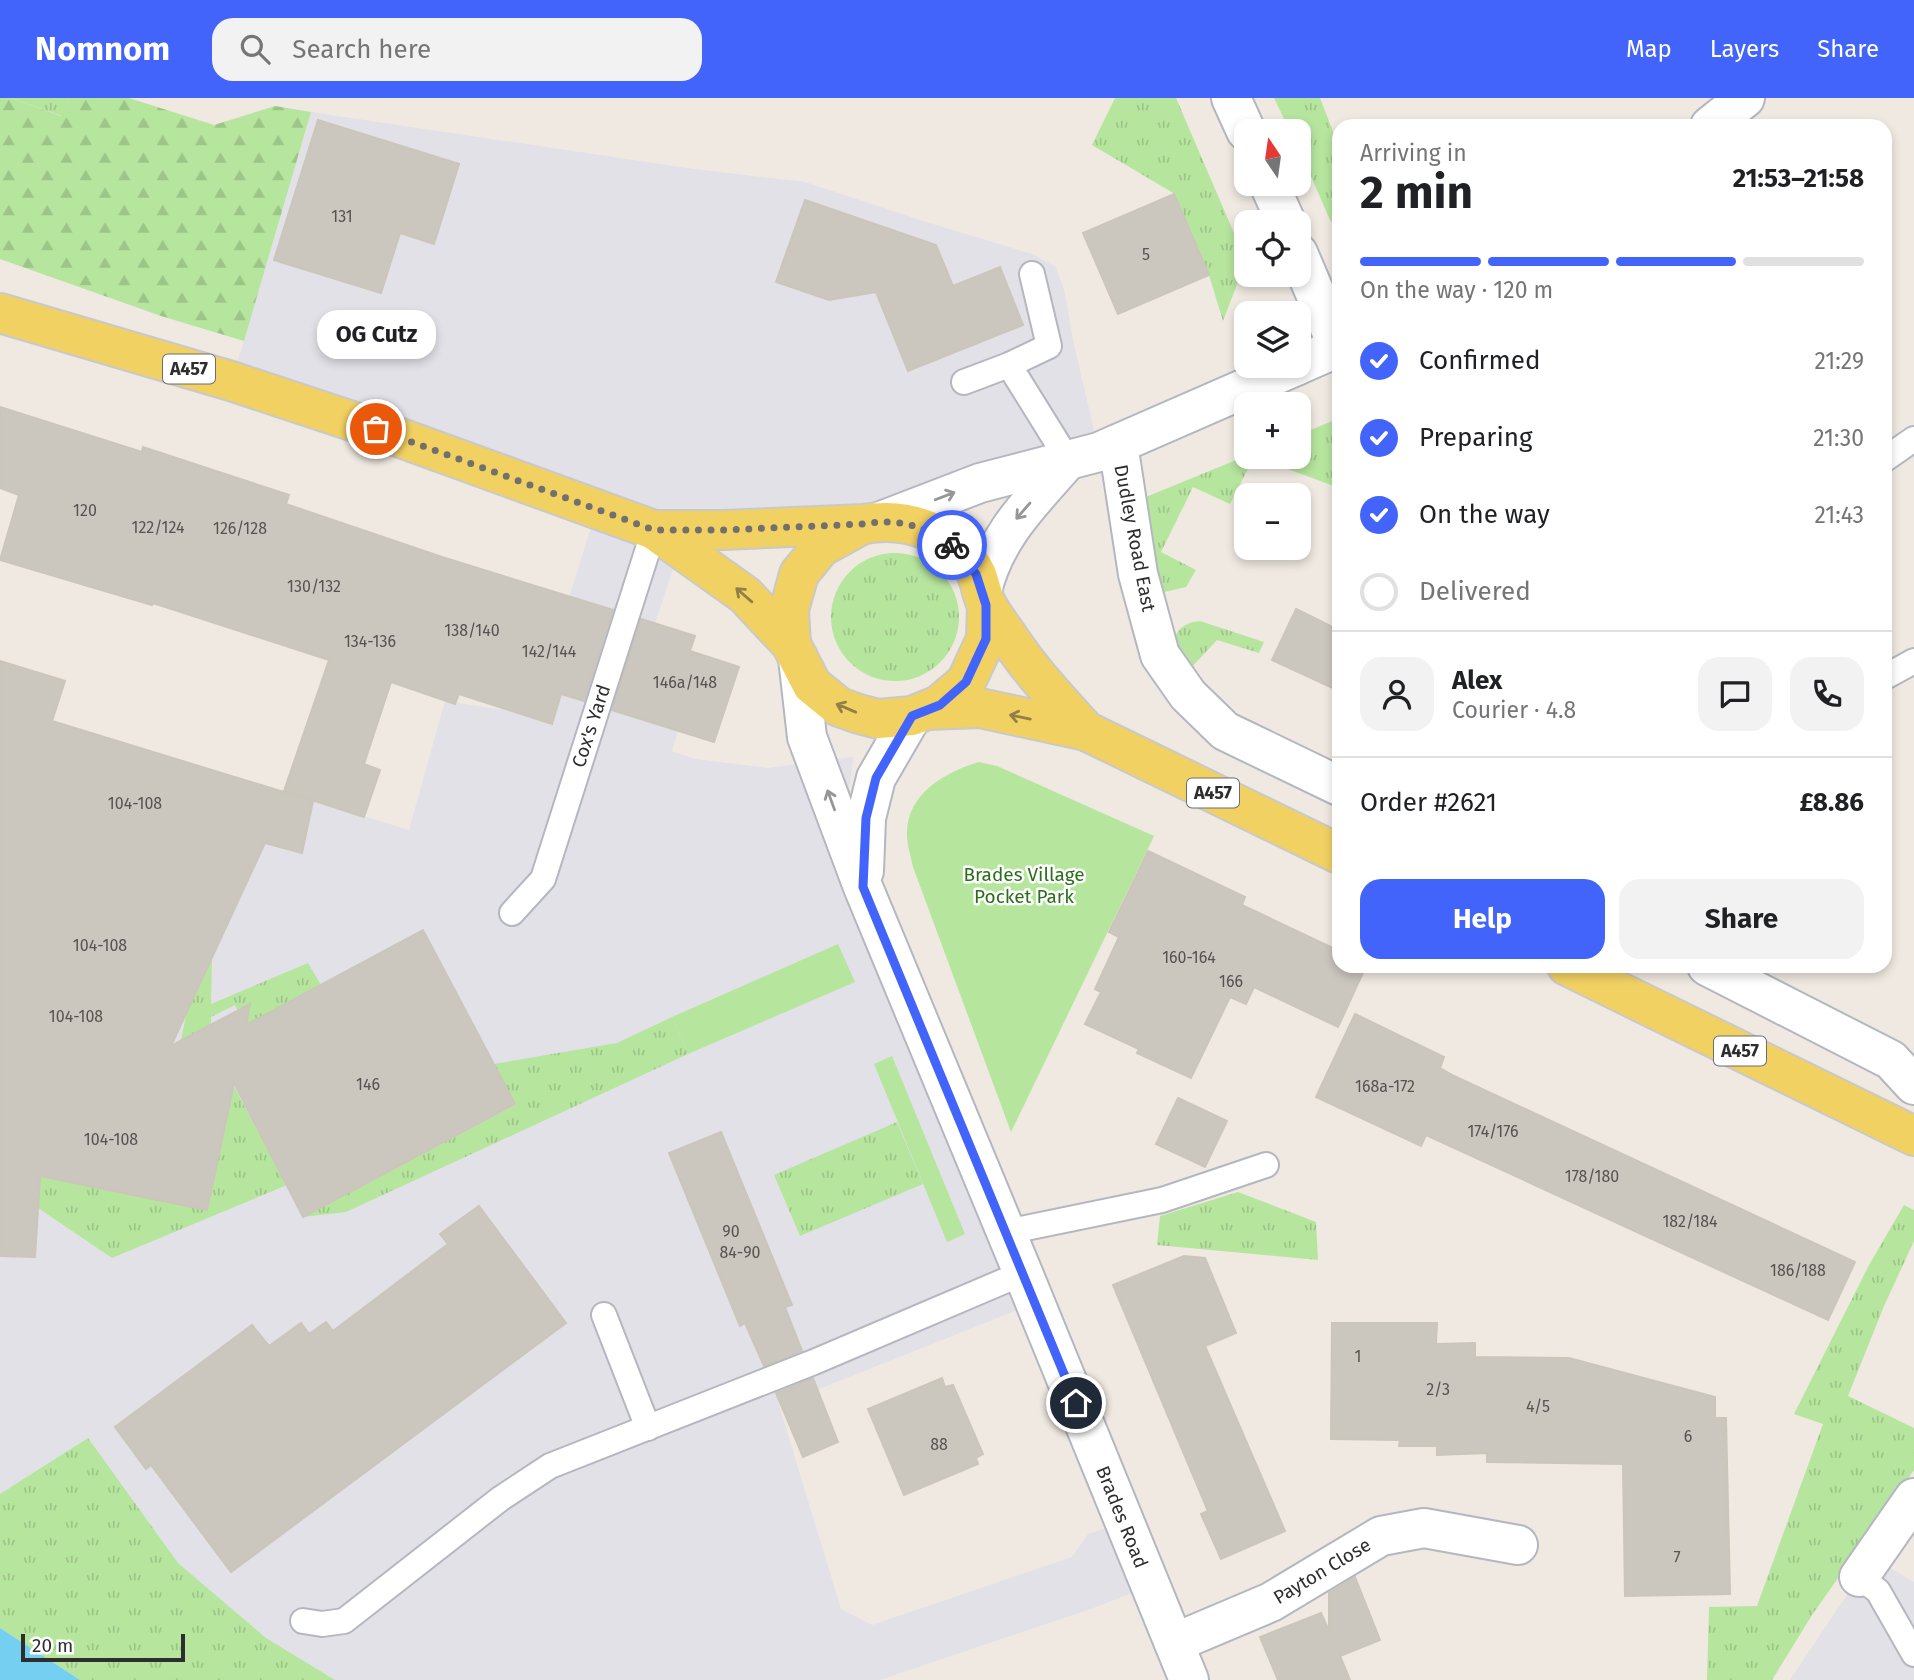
<!DOCTYPE html>
<html lang="en">
<head>
<meta charset="utf-8">
<style>
	:root { --surface:#fff; --page:#f2f2f2; --text:#202124; --muted:#757577; --line:#e0e0e0; --accent:#4264fb }
	body { margin:0; font-family:"Fira Sans",sans-serif; background:var(--page); color:var(--text); height:100vh; display:flex; flex-direction:column; font-size:26px; white-space:nowrap }
	* { box-sizing:border-box; margin:0 }
	p { font-size:23px; color:var(--muted) }
	.icon { flex:none; width:38px; height:38px; fill:none; stroke:currentColor; stroke-width:2; stroke-linecap:round; stroke-linejoin:round }
	.map { position:relative; flex:1; overflow:hidden }
	.sheet { position:absolute; left:1332px; top:21px; width:560px; height:854px; display:flex; flex-direction:column; background:var(--surface); border-radius:21px; box-shadow:0 4px 10px #0003 }
	.sheet>* { flex:none }
	.needle { width:46px; rotate:347deg }
	.buttons { position:absolute; left:1234px; top:21px; display:grid; gap:14px }
	.buttons a { display:grid; place-items:center; width:77px; height:77px; border-radius:14px; background:var(--surface); box-shadow:0 4px 10px #0003; font-size:35px }
	.scale { position:absolute; left:21px; bottom:18px; width:164px; box-sizing:border-box; padding-left:7px; border:4px solid #2e2e2e; border-top:0; font-size:19px; line-height:24px; white-space:nowrap; color:#2e2e2e; -webkit-text-stroke:5px #fff; paint-order:stroke }
	.pin { position:absolute; display:grid; place-items:center; width:60px; height:60px; color:#fff; margin:-30px; border:4px solid #fff; border-radius:50%; box-shadow:0 2px 7px #0007 }
	.courier { position:absolute; display:grid; place-items:center; width:70px; height:70px; margin:-35px; border:5px solid #4264fb; border-radius:50%; background:#fff; color:#222; box-shadow:0 2px 9px #0007 }
	.bubble { position:absolute; height:49px; border-radius:21px; background:var(--surface); box-shadow:0 4px 10px #0003; font-size:23px; font-weight:700; line-height:49px; text-align:center }
	.overview em { font-style:normal; font-weight:700 }
	.overview div { display:flex; flex-direction:column-reverse }
	.overview { display:flex; align-items:center; justify-content:space-between; height:119px; padding:0 28px }
	h1 { font-size:46px; font-weight:700; line-height:52px }
	.bar { display:grid; grid-template-columns:repeat(4,1fr); gap:10px 7px; align-content:center; height:84px; padding:0 28px }
	.bar i { height:9px; border-radius:5px; background:var(--line) }
	.bar .active { background:var(--accent) }
	.bar p { grid-column:span 4 }
	.line { display:flex; align-items:center; gap:18px; padding:0 28px; border-top:2px solid var(--line) }
	.line div { flex:1 }
	.round { display:grid; place-items:center; flex:none; width:74px; height:74px; border-radius:21px; background:var(--page) }
	ol { padding:0 28px; list-style:none }
	li { display:flex; align-items:center; gap:21px; height:77px }
	li p { margin-inline-start:auto }
	li .icon { padding:7px; border-radius:50%; background:var(--accent); color:#fff; stroke-width:4 }
	li:last-child { color:var(--muted) }
	li i { width:38px; height:38px; border:4px solid var(--line); border-radius:50% }
	.primary-button { display:flex; gap:14px; margin-top:auto; padding:14px 28px }
	.primary-button a { flex:1; height:80px; border-radius:21px; background:var(--accent); color:#fff; font-size:28px; font-weight:700; line-height:80px; text-align:center }
	.primary-button a+a { background:var(--page); color:var(--text) }
	header { display:flex; align-items:center; gap:42px; box-sizing:border-box; height:98px; padding:0 35px; background:var(--accent); color:#fff }
	header strong { font-size:33px }
	nav { display:flex; gap:38px; margin-inline-start:auto; font-size:24px }
	.search { width:490px; height:63px; background:var(--page); display:flex; align-items:center; gap:18px; box-sizing:border-box; padding:0 24px; border-radius:21px; color:var(--muted); font-size:26px }
	.map>svg:first-child { display:block }
	.industrial { fill:#e3e1e8 }
	.grass { fill:url(#grass-tufts) }
	.forest { fill:url(#forest-firs) }
	.park { fill:#b6e59e }
	.water { fill:#75cff0 }
	.building { fill:#cbc7bf; stroke:#cbc5ba; stroke-width:2 }
	.lines { fill:none; stroke-linecap:round; stroke-linejoin:round }
	.service-casing { stroke:#b4b7c1; stroke-width:28 }
	.minor-casing { stroke:#b4b7c1; stroke-width:42 }
	.tertiary-casing { stroke:#b4b7c1; stroke-width:42 }
	.primary-casing { stroke:#c9c9c9; stroke-width:42 }
	.service { stroke:#fff; stroke-width:24 }
	.minor { stroke:#fff; stroke-width:38 }
	.tertiary { stroke:#fff; stroke-width:38 }
	.primary { stroke:#f2d163; stroke-width:38 }
	.oneway { stroke:#969696 }
	.oneway2 { stroke:#908048 }
	.done { stroke:#726f6d; stroke-width:7; stroke-dasharray:0 12.6 }
	.route { stroke:#4264fb; stroke-width:9 }
	.labels { text-anchor:middle; dominant-baseline:central; stroke-width:5; stroke-linejoin:round; paint-order:stroke }
	.number-label { font-size:16px; fill:#555452 }
	.shield { fill:#fff; stroke:#6d6d6d; stroke-width:2 }
	.shield-label { font-size:18px; font-weight:bold; fill:#2e2e2e }
	.street-label { font-size:19px; fill:#2e2e2e; stroke:#fff }
	.park-label { font-size:19px; fill:#2c6e1b; stroke:#fff }
</style>
</head>
<body>
<header>
<strong>Nomnom</strong>
<div class="search"><svg class="icon" aria-label="search" viewBox="0 0 24 24"><circle cx="10" cy="10" r="6"/><path d="M15 15l6 6"/></svg>Search here</div>
<nav><a>Map</a><a>Layers</a><a>Share</a></nav>
</header>
<div class="map">
<svg width="1914" height="1582" viewBox="0 0 1914 1582">
	<defs>
		<pattern id="grass-tufts" width="24" height="20" patternUnits="userSpaceOnUse" patternTransform="scale(1.75)"><rect width="24" height="20" fill="#b6e59e"/><path d="M3 7l-1-3M5 7V3M7 7l1-3M15 17l-1-3M17 17v-4M19 17l1-3" fill="none" stroke="#9dc588"/></pattern>
		<pattern id="forest-firs" width="22" height="20" patternUnits="userSpaceOnUse" patternTransform="scale(1.75)"><rect width="22" height="20" fill="#b6e59e"/><path d="M5 1l3.5 6h-7zM16 11l3.5 6h-7z" fill="#9dc588"/></pattern>
	</defs>
	<rect width="100%" height="100%" fill="#efe9e1"/>
	<g class="industrial">
		<path d="M 311,14 L 687,70 L 805,84 L 923,123 L 1032,156 L 1056,169 L 1065,195 L 1073,242 L 1099,354 L 881,423 L 683,441 L 631,599 L 632,618 L 678,633 L 672,653 L 696,661 L 768,670 L 853,659 L 849,693 L 863,789 L 1035,1205 L 779,1307 L 841,1511 L 872,1527 L 1072,1459 L 1088,1436 L 1124,1425 L 1150,1488 L 1091,1511 L 880,1582 L 0,1582 L 0,607 L 409,732 L 445,603 L 511,613 L 532,619 L 597,410 L 231,283 L 244,243 Z"/>
		<path d="M 1887,1468 L 1914,1484 L 1914,1582 L 1790,1582 L 1859,1479 Z"/>
	</g>
	<g class="grass">
		<path d="M 11,0 L 70,0 L 62,18 Z"/>
		<path d="M 1115,0 L 1176,0 L 1246,163 L 1223,223 L 1209,177 L 1175,96 L 1092,47 Z"/>
		<path d="M 1274,0 L 1320,0 L 1339,49 L 1339,132 L 1330,122 L 1299,51 L 1298,33 L 1290,33 Z"/>
		<path d="M 1339,320 L 1339,377 L 1334,388 L 1255,359 L 1298,359 L 1299,337 Z"/>
		<path d="M 1246,358 L 1254,359 L 1230,406 L 1193,389 L 1161,454 L 1196,472 L 1186,489 L 1156,496 L 1141,401 Z"/>
		<circle cx="895" cy="519" r="64"/>
		<path d="M 1200,523 L 1264,544 L 1259,555 L 1217,542 L 1190,571 L 1174,541 C 1180,528 1186,525 1200,523 Z"/>
		<path d="M 205,825 L 212,858 L 211,906 L 308,865 L 321,887 L 246,927 L 235,907 L 211,919 L 211,946 L 287,1087 L 112,1160 L 38,1110 L 40,1078 L 207,1112 L 229,1005 L 148,940 L 180,947 Z"/>
		<path d="M 672,919 L 688,956 L 346,1114 L 303,1119 L 515,1007 L 494,966 L 617,945 Z"/>
		<path d="M 897,1024 L 923,1086 L 800,1138 L 774,1077 Z"/>
		<path d="M 1238,1094 L 1316,1124 L 1318,1162 L 1157,1147 L 1160,1118 Z"/>
		<path d="M 1904,1107 L 1914,1112 L 1914,1143 L 1884,1208 L 1848,1298 L 1914,1330 L 1914,1372 L 1812,1517 L 1772,1582 L 1707,1582 L 1709,1509 L 1757,1508 L 1823,1326 L 1794,1316 L 1869,1167 Z"/>
		<path d="M 88,1340 L 178,1465 L 266,1540 L 335,1582 L 80,1582 L 0,1530 L 0,1396 Z"/>
	</g>
	<path class="forest" d="M 0,0 L 11,0 L 61,18 L 70,0 L 129,0 L 214,27 L 275,8 L 311,14 L 244,243 L 161,218 L 0,161 Z"/>
	<g class="park">
		<path d="M 979,664 L 997,668 L 1154,738 L 1011,1034 L 913,769 C 911,759 907,747 907,737 C 906,696 945,674 979,664 Z"/>
		<path d="M 838,846 L 855,884 L 688,956 L 672,919 Z"/>
		<path d="M 892,958 L 965,1136 L 947,1144 L 874,966 Z"/>
	</g>
	<path class="water" d="M 0,1530 L 80,1582 L 0,1582 Z"/>
	<g class="building">
		<path d="M 318,22 L 459,66 L 434,146 L 400,135 L 381,195 L 274,162 Z"/>
		<path d="M 1174,96 L 1209,177 L 1118,216 L 1083,135 Z"/>
		<path d="M 805,102 L 936,147 L 953,188 L 1000,169 L 1023,227 L 908,273 L 876,194 L 829,202 L 776,184 Z"/>
		<path d="M 0,309 L 142,354 L 143,349 L 289,397 L 286,406 L 442,459 L 613,512 L 584,603 L 561,596 L 552,626 L 459,596 L 455,606 L 391,584 L 364,666 L 380,672 L 364,719 L 284,693 L 329,562 L 153,505 L 152,507 L 0,462 L 19,397 L 0,390 Z"/>
		<path d="M 1296,511 L 1339,532 L 1339,593 L 1272,562 Z"/>
		<path d="M 641,521 L 695,538 L 690,553 L 739,569 L 714,644 L 612,612 Z"/>
		<path d="M 0,563 L 65,583 L 52,623 L 313,703 L 302,755 L 265,745 L 171,948 L 250,906 L 246,927 L 423,832 L 515,1006 L 303,1119 L 234,985 L 207,1112 L 40,1078 L 35,1159 L 0,1158 Z"/>
		<path d="M 1148,753 L 1245,799 L 1242,807 L 1339,853 L 1339,868 L 1366,868 L 1338,929 L 1254,889 L 1246,906 L 1230,899 L 1191,980 L 1137,955 L 1139,951 L 1085,926 L 1101,894 L 1095,891 L 1119,839 L 1109,834 Z"/>
		<path d="M 1355,916 L 1444,959 L 1440,970 L 1454,978 L 1855,1164 L 1828,1222 L 1426,1037 L 1421,1048 L 1316,999 Z"/>
		<path d="M 1178,1000 L 1227,1023 L 1205,1069 L 1156,1046 Z"/>
		<path d="M 721,1034 L 792,1207 L 785,1209 L 802,1253 L 764,1268 L 745,1225 L 740,1228 L 669,1055 Z"/>
		<path d="M 479,1108 L 566,1225 L 231,1474 L 151,1367 L 146,1371 L 115,1329 L 252,1227 L 269,1248 L 301,1225 L 309,1236 L 326,1224 L 333,1233 L 448,1146 L 440,1136 Z"/>
		<path d="M 1184,1158 L 1205,1160 L 1236,1235 L 1205,1248 L 1285,1433 L 1221,1461 L 1201,1416 L 1208,1413 L 1113,1187 Z"/>
		<path d="M 1332,1225 L 1437,1225 L 1436,1246 L 1475,1245 L 1475,1259 L 1569,1260 L 1715,1299 L 1715,1320 L 1726,1320 L 1730,1496 L 1625,1498 L 1623,1366 L 1487,1364 L 1487,1355 L 1437,1357 L 1437,1348 L 1399,1348 L 1400,1342 L 1331,1341 Z"/>
		<path d="M 813,1280 L 838,1344 L 803,1359 L 776,1295 Z"/>
		<path d="M 942,1280 L 945,1289 L 953,1287 L 983,1356 L 976,1360 L 978,1366 L 904,1397 L 868,1311 Z"/>
		<path d="M 1355,1479 L 1380,1542 L 1340,1558 L 1350,1582 L 1278,1582 L 1260,1539 L 1321,1515 L 1329,1533 L 1329,1495 Z"/>
	</g>
	<g class="lines">
		<defs>
			<g id="service">
				<path d="M 1009,267 L 1068,362"/>
				<path d="M 964,284 L 1009,267 L 1049,248 L 1032,176"/>
				<path d="M 1885,361 L 1914,341"/>
				<path d="M 1885,579 L 1914,563"/>
				<path d="M 512,815 L 543,781 L 654,432"/>
				<path d="M 1006,1134 L 1162,1102 L 1266,1067"/>
				<path d="M 604,1217 L 648,1330"/>
				<path d="M 1859,1479 L 1878,1493 L 1914,1556"/>
				<path d="M 303,1523 L 322,1526 L 344,1523 L 500,1401 L 550,1368 L 814,1264 L 1023,1175"/>
			</g>
			<g id="minor">
				<path d="M 1231,0 L 1246,33"/>
				<path d="M 1269,86 L 1286,124"/>
				<path d="M 1298,155 L 1338,249"/>
				<path d="M 1118,346 L 1138,476 L 1160,557 L 1188,597 L 1225,633 L 1339,688"/>
				<path d="M 1707,868 L 1891,962 L 1914,987"/>
				<path d="M 1859,1479 L 1914,1400"/>
				<path d="M 1174,1545 L 1271,1504 L 1381,1438 L 1424,1430 L 1518,1447"/>
			</g>
			<g id="tertiary">
				<path d="M 1710,28 L 1745,0"/>
				<path d="M 1298,267 L 1339,249"/>
				<path d="M 881,423 L 980,385 L 1099,354 L 1296,268"/>
				<path d="M 982,493 C 995,438 1032,403 1068,362"/>
				<path d="M 798,560 L 807,639 L 863,789 L 1023,1175 L 1189,1582"/>
				<path d="M 864,773 L 866,720 L 876,680 L 912,618"/>
			</g>
			<g id="primary">
				<path d="M 0,215 L 231,283 L 376,331 L 654,432 L 745,497 L 791,546 L 812,587 L 839,609 L 859,616 L 878,621 L 912,618 L 939,607 L 966,584 L 986,541 L 987,507"/>
				<path d="M 654,432 L 723,432 L 864,426 C 907,418 957,435 977,477 C 981,487 982,498 987,507 C 994,520 1003,531 1011,543 C 1033,576 1060,604 1086,633"/>
				<path d="M 791,546 L 789,512 L 799,476 L 821,449 L 861,427"/>
				<path d="M 927,612 L 980,610 L 1086,633 L 1339,756"/>
				<path d="M 1567,868 L 1914,1038"/>
			</g>
		</defs>
		<use href="#service" class="service-casing"/>
		<use href="#minor" class="minor-casing"/>
		<use href="#tertiary" class="tertiary-casing"/>
		<use href="#primary" class="primary-casing"/>
		<use href="#service" class="service"/>
		<use href="#minor" class="minor"/>
		<use href="#tertiary" class="tertiary"/>
		<use href="#primary" class="primary"/>
	</g>
	<defs><path id="oneway-shaft" d="M-6 0H5M1.5-3L5.5 0L1.5 3" fill="none" stroke-width="1.6" stroke-linecap="round" stroke-linejoin="round" transform="scale(1.75)"/></defs>
	<g class="oneway">
		<use href="#oneway-shaft" transform="translate(945 398) rotate(-21)"/>
		<use href="#oneway-shaft" transform="translate(1023 413) rotate(131)"/>
		<use href="#oneway-shaft" transform="translate(831 702) rotate(-110)"/>
	</g>
	<g class="oneway2">
		<use href="#oneway-shaft" transform="translate(744 497) rotate(-139)"/>
		<use href="#oneway-shaft" transform="translate(846 610) rotate(-157)"/>
		<use href="#oneway-shaft" transform="translate(1020 619) rotate(-168)"/>
	</g>
	<g class="lines">
		<path class="done" d="M 376,331 L 654,432 L 723,432 L 864,426 C 897,420 925,428 952,447"/>
		<path class="route" d="M 952,447 L 976,476 L 986,507 L 986,541 L 966,584 L 940,607 L 912,618 L 876,680 L 866,720 L 863,789 L 1076,1305"/>
	</g>
	<g class="labels">
		<g class="number-label">
			<text x="342" y="118">131</text>
			<text x="1146" y="156">5</text>
			<text x="85" y="412">120</text>
			<text x="158" y="429">122/124</text>
			<text x="240" y="430">126/128</text>
			<text x="314" y="488">130/132</text>
			<text x="472" y="532">138/140</text>
			<text x="370" y="543">134-136</text>
			<text x="549" y="553">142/144</text>
			<text x="685" y="584">146a/148</text>
			<text x="135" y="705">104-108</text>
			<text x="100" y="847">104-108</text>
			<text x="1189" y="859">160-164</text>
			<text x="1231" y="883">166</text>
			<text x="76" y="918">104-108</text>
			<text x="368" y="986">146</text>
			<text x="1385" y="988">168a-172</text>
			<text x="1493" y="1033">174/176</text>
			<text x="111" y="1041">104-108</text>
			<text x="1592" y="1078">178/180</text>
			<text x="1690" y="1123">182/184</text>
			<text x="731" y="1133">90</text>
			<text x="740" y="1154">84-90</text>
			<text x="1798" y="1172">186/188</text>
			<text x="1358" y="1258">1</text>
			<text x="1438" y="1291">2/3</text>
			<text x="1538" y="1308">4/5</text>
			<text x="1688" y="1338">6</text>
			<text x="939" y="1346">88</text>
			<text x="1677" y="1459">7</text>
		</g>
		<g class="shield">
			<rect x="163" y="256.5" width="52" height="29" rx="5"/>
			<rect x="1187" y="680.5" width="52" height="29" rx="5"/>
			<rect x="1714" y="938.5" width="52" height="29" rx="5"/>
		</g>
		<g class="shield-label">
			<text x="189" y="271">A457</text>
			<text x="1213" y="695">A457</text>
			<text x="1740" y="953">A457</text>
		</g>
		<g class="street-label">
			<text transform="translate(1135 440) rotate(79)">Dudley Road East</text>
			<text transform="translate(591 628) rotate(-72)">Cox's Yard</text>
			<text transform="translate(1122 1419) rotate(68)">Brades Road</text>
			<text transform="translate(1322 1473) rotate(-31)">Payton Close</text>
		</g>
		<g class="park-label">
			<text x="1024" y="776">Brades Village<tspan x="1024" dy="22">Pocket Park</tspan></text>
		</g>
	</g>
</svg>
<div class="buttons">
<a><svg class="needle" viewBox="-14 -14 28 28"><path d="M0-13l5 13h-10z" fill="#e53935"/><path d="M0 13l5-13h-10z" fill="#757577"/></svg></a>
<a><svg class="icon" aria-label="locate" viewBox="0 0 24 24"><circle cx="12" cy="12" r="6"/><path d="M12 2v4M12 18v4M2 12h4M18 12h4"/></svg></a>
<a><svg class="icon" aria-label="layers" viewBox="0 0 24 24"><path d="M12 4l9 5-9 5-9-5zM3 14l9 5 9-5"/></svg></a>
<a>+</a>
<a>−</a>
</div>
<div class="scale">20 m</div>
<div class="pin" style="left:376px;top:331px;background:#ea580c"><svg class="icon" aria-label="bag" viewBox="0 0 24 24"><path d="M5 8h14l-1 12H6zM9 8a3 3 0 0 1 6 0"/></svg></div>
<div class="pin" style="left:1076px;top:1305px;background:#1f2937"><svg class="icon" aria-label="home" viewBox="0 0 24 24"><path d="M3 11l9-7 9 7M6 9v11h12V9"/></svg></div>
<div class="courier" style="left:952px;top:447px"><svg class="icon" aria-label="bike" viewBox="0 0 24 24"><circle cx="6" cy="16" r="4"/><circle cx="18" cy="16" r="4"/><path d="M6 16l4-8h5l3 8M10 8l3 8H6M13 5h3"/></svg></div>
<div class="bubble" style="left:317px;top:212px;width:119px">OG Cutz</div>
<section class="sheet">
<div class="overview"><div><h1>2 min</h1><p>Arriving in</p></div><em>21:53–21:58</em></div>
<div class="bar"><i class="active"></i><i class="active"></i><i class="active"></i><i></i><p>On the way · 120 m</p></div>
<ol>
<li><svg class="icon" aria-label="check" viewBox="0 0 24 24"><path d="M5 12l5 5 9-10"/></svg>Confirmed<p>21:29</p></li>
<li><svg class="icon" aria-label="check" viewBox="0 0 24 24"><path d="M5 12l5 5 9-10"/></svg>Preparing<p>21:30</p></li>
<li><svg class="icon" aria-label="check" viewBox="0 0 24 24"><path d="M5 12l5 5 9-10"/></svg>On the way<p>21:43</p></li>
<li><i></i>Delivered</li>
</ol>
<div class="line" style="height:126px"><a class="round"><svg class="icon" aria-label="person" viewBox="0 0 24 24"><circle cx="12" cy="8" r="4"/><path d="M4 21q1-7 8-7t8 7"/></svg></a><div><b>Alex</b><p>Courier · 4.8</p></div><a class="round"><svg class="icon" aria-label="chat" viewBox="0 0 24 24"><path d="M4 5h16v11H9l-5 4z"/></svg></a><a class="round"><svg class="icon" aria-label="phone" viewBox="0 0 24 24"><path d="M5 4h4l2 5-3 2q2 4 5 5l2-3 5 2v4C11 20 4 13 5 4z"/></svg></a></div>
<div class="line" style="height:91px"><div>Order #2621</div><b>£8.86</b></div>
<div class="primary-button"><a>Help</a><a>Share</a></div>
</section>
</div>
</body>
</html>
